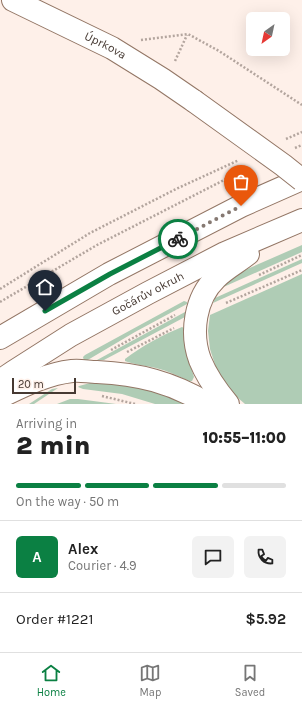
<!DOCTYPE html>
<html lang="en">
<head>
<meta charset="utf-8">
<style>
	:root { --surface:#fff; --page:#f2f2f2; --text:#222; --muted:#767676; --line:#e0e0e0; --accent:#0b8043 }
	body { margin:0; font-family:Karla,sans-serif; background:var(--page); color:var(--text); height:100vh; display:flex; flex-direction:column; font-size:15px; white-space:nowrap }
	* { box-sizing:border-box; margin:0 }
	p { font-size:13px; color:var(--muted) }
	.icon { flex:none; width:22px; height:22px; fill:none; stroke:currentColor; stroke-width:2; stroke-linecap:round; stroke-linejoin:round }
	.map { position:relative; height:404px; overflow:hidden }
	.sheet { display:flex; flex-direction:column; background:var(--surface); flex:1 }
	.sheet>* { flex:none }
	.needle { width:26px; rotate:213deg }
	.controls { position:absolute; left:246px; top:12px; display:grid; gap:8px }
	.controls a { display:grid; place-items:center; width:44px; height:44px; border-radius:6px; background:var(--surface); box-shadow:0 4px 16px #0002; font-size:20px }
	.scale { position:absolute; left:12px; bottom:10px; width:64px; box-sizing:border-box; padding-left:4px; border:2px solid #463932; border-top:0; font-size:11px; line-height:14px; white-space:nowrap; color:#463932; -webkit-text-stroke:3px #fef0e9; paint-order:stroke }
	.pin { position:absolute; display:grid; place-items:center; width:34px; height:34px; color:#fff; margin:-41px -17px; border-radius:50% 50% 50% 0; rotate:-45deg; box-shadow:0 0 4px #0007 }
	.pin .icon { rotate:45deg }
	.courier { position:absolute; display:grid; place-items:center; width:40px; height:40px; margin:-20px; border:3px solid #0b8043; border-radius:50%; background:#fff; color:#222; box-shadow:0 1px 5px #0007 }
	.headline em { font-style:normal; font-weight:800 }
	.headline div { display:flex; flex-direction:column-reverse }
	.headline { display:flex; align-items:center; justify-content:space-between; height:68px; padding:0 16px }
	h1 { font-size:26px; font-weight:800; line-height:30px }
	.bar { display:grid; grid-template-columns:repeat(4,1fr); gap:6px 4px; align-content:center; height:48px; padding:0 16px }
	.bar i { height:5px; border-radius:3px; background:var(--line) }
	.bar .active { background:var(--accent) }
	.bar p { grid-column:span 4 }
	.line { display:flex; align-items:center; gap:10px; padding:0 16px; border-top:1px solid var(--line) }
	.line div { flex:1 }
	.round { display:grid; place-items:center; flex:none; width:42px; height:42px; border-radius:6px; background:var(--page) }
	.dock { display:flex; justify-content:space-around; align-items:center; height:56px; border-top:1px solid var(--line); background:var(--surface); font-size:11px; color:var(--muted) }
	.dock a { display:grid; justify-items:center; gap:2px }
	.dock .active { color:var(--accent) }
	.map>svg:first-child { display:block }
	.green { fill:#afccb5 }
	.lines { fill:none; stroke-linecap:round; stroke-linejoin:round }
	.minor-casing { stroke:#937665; stroke-width:24 }
	.major-casing { stroke:#937665; stroke-width:24 }
	.path { stroke:#b3a59e; stroke-width:2.5; stroke-dasharray:2 2; stroke-linecap:butt }
	.minor { stroke:#fff; stroke-width:22 }
	.major { stroke:#fff; stroke-width:22 }
	.minor-bridge-casing { stroke:#937665; stroke-width:24; stroke-linecap:butt }
	.minor-bridge { stroke:#fff; stroke-width:22 }
	.done { stroke:#867972; stroke-width:4; stroke-dasharray:0 7.2 }
	.route { stroke:#0b8043; stroke-width:5 }
	.labels { text-anchor:middle; dominant-baseline:central; stroke-width:3; stroke-linejoin:round; paint-order:stroke }
	.street-label { font-size:12px; fill:#463932; stroke:#fef0e9 }
</style>
</head>
<body>
<div class="map">
<svg width="302" height="404" viewBox="0 0 302 404">
	<rect width="100%" height="100%" fill="#fef0e9"/>
	<g class="green">
		<path d="M 302,245 L 302,252 L 219,289 L 236,274 Z"/>
		<path d="M 302,259 L 302,263 L 213,303 L 215,298 Z"/>
		<path d="M 302,274 L 302,404 L 245,404 L 230,391 L 217,371 L 210,349 L 208,331 L 210,315 Z"/>
		<path d="M 184,301 L 187,302 L 187,304 L 135,332 L 86,361 L 84,361 L 83,357 L 85,355 Z"/>
		<path d="M 185,312 L 185,317 L 104,360 L 97,360 Z"/>
		<path d="M 182,327 L 184,328 L 184,330 L 185,347 L 194,377 L 192,381 L 189,381 C 178,376 168,371 156,368 C 148,366 131,364 125,361 L 125,359 C 142,346 162,335 182,327 Z"/>
		<path d="M 109,382 L 153,390 L 187,404 L 155,404 L 122,394 L 83,389 L 78,387 L 79,386 L 90,383 Z"/>
		<path d="M 58,388 L 34,404 L 29,404 L 52,389 Z"/>
		<path d="M 70,399 L 78,399 L 116,404 L 57,404 Z"/>
	</g>
	<g class="lines">
		<defs>
			<g id="minor">
				<path id="s1" d="M 13,0 L 112,48 L 162,79 L 194,101"/>
			</g>
			<g id="major">
				<path d="M 0,338 L 109,274 L 241,206 L 302,179"/>
				<path id="s2" d="M 0,381 L 13,372 L 71,335 L 148,293 L 225,253 L 302,220"/>
				<path d="M 0,397 C 23,386 46,374 72,371 C 80,370 89,372 97,372 C 139,374 171,382 208,404"/>
				<path d="M 228,404 C 217,391 207,377 200,360 C 190,333 195,298 216,278 C 226,268 238,262 248,254"/>
			</g>
		</defs>
		<use href="#minor" class="minor-casing"/>
		<use href="#major" class="major-casing"/>
		<g class="path">
			<path d="M 141,40 L 188,34 L 219,51 L 302,105"/>
			<path d="M 175,61 L 187,35"/>
			<path d="M 286,139 L 302,132"/>
			<path d="M 295,148 L 302,145"/>
			<path d="M 259,275 L 302,255"/>
			<path d="M 0,289 L 90,233 L 176,189 L 239,160"/>
			<path d="M 0,302 L 97,245 L 228,178 L 250,168"/>
			<path d="M 226,303 L 302,270"/>
			<path d="M 111,350 L 175,315"/>
			<path d="M 127,352 L 174,328"/>
			<path d="M 102,396 L 135,404"/>
		</g>
		<use href="#minor" class="minor"/>
		<use href="#major" class="major"/>
		<defs>
			<path id="minor-bridge" d="M 194,101 L 283,165 L 302,180"/>
		</defs>
		<use href="#minor-bridge" class="minor-bridge-casing"/>
		<use href="#minor-bridge" class="minor-bridge"/>
	</g>
	<g class="lines">
		<path class="done" d="M 178,239 L 241,206"/>
		<path class="route" d="M 45,311 L 110,274 L 178,239"/>
	</g>
	<g class="labels">
		<g class="street-label">
			<text stroke="none"><textPath href="#s1" startOffset="103">Úprkova</textPath></text>
			<text stroke="none"><textPath href="#s2" startOffset="172">Gočárův okruh</textPath></text>
		</g>
	</g>
</svg>
<div class="controls">
<a><svg class="needle" viewBox="-14 -14 28 28"><path d="M0-13l5 13h-10z" fill="#e53935"/><path d="M0 13l5-13h-10z" fill="#767676"/></svg></a>
</div>
<div class="scale">20 m</div>
<div class="pin" style="left:241px;top:206px;background:#ea580c"><svg class="icon" aria-label="bag" viewBox="0 0 24 24"><path d="M5 8h14l-1 12H6zM9 8a3 3 0 0 1 6 0"/></svg></div>
<div class="pin" style="left:45px;top:311px;background:#1f2937"><svg class="icon" aria-label="home" viewBox="0 0 24 24"><path d="M3 11l9-7 9 7M6 9v11h12V9"/></svg></div>
<div class="courier" style="left:178px;top:239px"><svg class="icon" aria-label="bike" viewBox="0 0 24 24"><circle cx="6" cy="16" r="4"/><circle cx="18" cy="16" r="4"/><path d="M6 16l4-8h5l3 8M10 8l3 8H6M13 5h3"/></svg></div>
</div>
<section class="sheet">
<div class="headline"><div><h1>2 min</h1><p>Arriving in</p></div><em>10:55–11:00</em></div>
<div class="bar"><i class="active"></i><i class="active"></i><i class="active"></i><i></i><p>On the way · 50 m</p></div>
<div class="line" style="height:72px"><b class="round" style="background:var(--accent);color:#fff">A</b><div><b>Alex</b><p>Courier · 4.9</p></div><a class="round"><svg class="icon" aria-label="chat" viewBox="0 0 24 24"><path d="M4 5h16v11H9l-5 4z"/></svg></a><a class="round"><svg class="icon" aria-label="phone" viewBox="0 0 24 24"><path d="M5 4h4l2 5-3 2q2 4 5 5l2-3 5 2v4C11 20 4 13 5 4z"/></svg></a></div>
<div class="line" style="height:52px"><div>Order #1221</div><b>$5.92</b></div>
</section>
<nav class="dock">
<a class="active"><svg class="icon" aria-label="home" viewBox="0 0 24 24"><path d="M3 11l9-7 9 7M6 9v11h12V9"/></svg>Home</a>
<a><svg class="icon" aria-label="map" viewBox="0 0 24 24"><path d="M3 6l6-2 6 2 6-2v14l-6 2-6-2-6 2zM9 4v14M15 6v14"/></svg>Map</a>
<a><svg class="icon" aria-label="saved" viewBox="0 0 24 24"><path d="M7 4h10v16l-5-4-5 4z"/></svg>Saved</a>
</nav>
</body>
</html>
